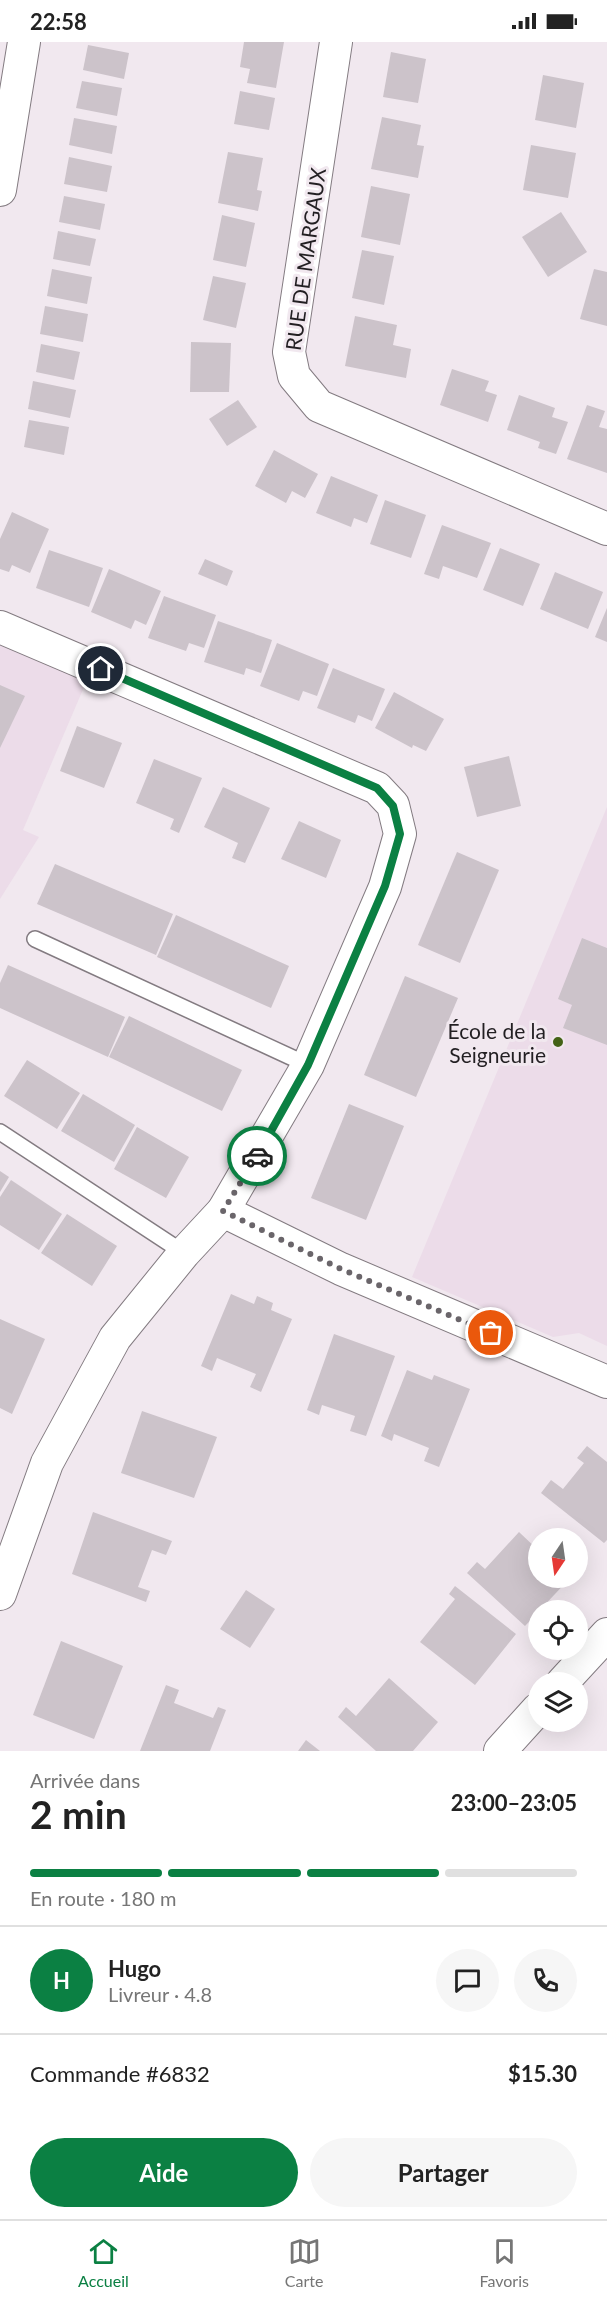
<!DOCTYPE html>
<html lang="fr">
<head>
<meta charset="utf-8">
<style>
	:root { --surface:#fff; --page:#f6f6f6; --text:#222; --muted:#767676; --line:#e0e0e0; --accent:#0b8043 }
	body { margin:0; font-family:Lato,sans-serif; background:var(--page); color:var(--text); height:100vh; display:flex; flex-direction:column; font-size:22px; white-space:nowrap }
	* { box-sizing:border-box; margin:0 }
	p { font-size:20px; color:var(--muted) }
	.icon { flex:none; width:33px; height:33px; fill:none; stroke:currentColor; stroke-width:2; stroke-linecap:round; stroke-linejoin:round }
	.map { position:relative; height:1709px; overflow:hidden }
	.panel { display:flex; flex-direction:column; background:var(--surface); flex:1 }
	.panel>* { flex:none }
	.needle { width:39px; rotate:193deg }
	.controls { position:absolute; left:528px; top:1486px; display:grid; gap:12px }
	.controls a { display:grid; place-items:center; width:60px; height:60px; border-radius:50%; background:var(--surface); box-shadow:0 6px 24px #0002; font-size:30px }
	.pin { position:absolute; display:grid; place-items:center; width:51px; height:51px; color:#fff; margin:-26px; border:3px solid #fff; border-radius:50%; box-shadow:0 2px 6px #0007 }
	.courier { position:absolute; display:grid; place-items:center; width:60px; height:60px; margin:-30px; border:4px solid #0b8043; border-radius:50%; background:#fff; color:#222; box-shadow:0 2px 8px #0007 }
	.headline em { font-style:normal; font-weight:700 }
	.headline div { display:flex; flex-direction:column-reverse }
	.headline { display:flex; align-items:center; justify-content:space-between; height:102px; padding:0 30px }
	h1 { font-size:39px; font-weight:700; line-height:45px }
	.bar { display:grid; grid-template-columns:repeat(4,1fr); gap:9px 6px; align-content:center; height:72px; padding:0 30px }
	.bar i { height:8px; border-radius:4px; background:var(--line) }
	.bar .on { background:var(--accent) }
	.bar p { grid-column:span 4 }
	.line { display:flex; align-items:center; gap:15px; padding:0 30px; border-top:2px solid var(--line) }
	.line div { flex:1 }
	.round { display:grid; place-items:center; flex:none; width:63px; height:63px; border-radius:32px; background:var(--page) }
	.primary-button { display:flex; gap:12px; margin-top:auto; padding:12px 30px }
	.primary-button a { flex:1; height:69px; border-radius:36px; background:var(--accent); color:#fff; font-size:24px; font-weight:700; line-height:69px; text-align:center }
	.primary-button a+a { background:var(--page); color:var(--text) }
	.status { display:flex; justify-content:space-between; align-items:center; height:42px; padding:0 30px; background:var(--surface); direction:ltr }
	.status svg { height:16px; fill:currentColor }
	.menu { display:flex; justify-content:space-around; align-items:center; height:84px; border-top:2px solid var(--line); background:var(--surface); font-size:16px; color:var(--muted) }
	.menu a { display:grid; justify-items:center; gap:3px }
	.menu .on { color:var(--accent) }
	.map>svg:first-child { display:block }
	.built { fill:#ecdce9 }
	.building { fill:#ccc3ca }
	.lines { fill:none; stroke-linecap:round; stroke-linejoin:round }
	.service-casing { stroke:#837b81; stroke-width:18 }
	.minor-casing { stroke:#837b81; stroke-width:34 }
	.service { stroke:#fff; stroke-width:15 }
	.minor { stroke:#fff; stroke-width:32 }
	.done { stroke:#6a656a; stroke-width:6; stroke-dasharray:0 10.8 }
	.route { stroke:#0b8043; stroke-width:8 }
	.poi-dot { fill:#436216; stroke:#f1e8ef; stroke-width:2 }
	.labels { text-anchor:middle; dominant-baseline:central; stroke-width:6; stroke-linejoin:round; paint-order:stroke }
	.street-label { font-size:21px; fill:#221f22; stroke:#f1e8ef }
	.poi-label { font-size:21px; fill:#221f22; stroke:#f1e8ef; text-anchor:end }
</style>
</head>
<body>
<div class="status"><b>22:58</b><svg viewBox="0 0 49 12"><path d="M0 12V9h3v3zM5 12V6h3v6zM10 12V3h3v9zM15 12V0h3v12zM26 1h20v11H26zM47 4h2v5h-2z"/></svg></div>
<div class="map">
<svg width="607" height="1709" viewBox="0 0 607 1709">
	<rect width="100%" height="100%" fill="#f1e8ef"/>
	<g class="built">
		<path d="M 0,599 L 87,638 L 23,788 L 39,795 L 0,857 Z"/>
		<path d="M 607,765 L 607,1304 L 579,1291 L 553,1295 L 412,1235 Z"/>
	</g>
	<g class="building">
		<path d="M 244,0 L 284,0 L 276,46 L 247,41 L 250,27 L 240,25 Z"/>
		<path d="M 88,3 L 129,11 L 124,37 L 83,28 Z"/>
		<path d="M 391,10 L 426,17 L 418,61 L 383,55 Z"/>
		<path d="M 543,33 L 584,41 L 576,86 L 535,78 Z"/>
		<path d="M 82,39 L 122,46 L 117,74 L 76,66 Z"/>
		<path d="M 240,49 L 275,56 L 269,88 L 234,82 Z"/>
		<path d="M 382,75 L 421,83 L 417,103 L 424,104 L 418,136 L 371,127 Z"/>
		<path d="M 74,76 L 117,84 L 112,112 L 69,103 Z"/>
		<path d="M 531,103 L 576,111 L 568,156 L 523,148 Z"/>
		<path d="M 228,110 L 263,116 L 257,148 L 262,149 L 258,169 L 218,161 Z"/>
		<path d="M 69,115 L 112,124 L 107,150 L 64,142 Z"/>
		<path d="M 371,144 L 410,152 L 400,203 L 361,195 Z"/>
		<path d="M 64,154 L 105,162 L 100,188 L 59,180 Z"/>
		<path d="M 561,170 L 587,210 L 548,235 L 522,195 Z"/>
		<path d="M 222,173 L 255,181 L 246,225 L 213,218 Z"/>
		<path d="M 58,189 L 96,197 L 90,224 L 53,217 Z"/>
		<path d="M 362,208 L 394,214 L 384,263 L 352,256 Z"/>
		<path d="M 52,227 L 92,235 L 87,262 L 47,254 Z"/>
		<path d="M 594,227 L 607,230 L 607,284 L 580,277 Z"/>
		<path d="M 213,234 L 246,241 L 236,286 L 203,278 Z"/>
		<path d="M 45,264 L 88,272 L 83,300 L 40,292 Z"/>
		<path d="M 355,274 L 397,283 L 393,303 L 411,307 L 406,336 L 345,324 Z"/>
		<path d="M 191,300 L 231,301 L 229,350 L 190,350 Z"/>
		<path d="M 41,302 L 80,310 L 74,338 L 36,330 Z"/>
		<path d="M 452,327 L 489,339 L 485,349 L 497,353 L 488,380 L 440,363 Z"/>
		<path d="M 33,339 L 76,348 L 70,376 L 28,367 Z"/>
		<path d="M 519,353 L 555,366 L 552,375 L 568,380 L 556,412 L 538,406 L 540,400 L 507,388 Z"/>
		<path d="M 238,358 L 257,385 L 227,404 L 209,377 Z"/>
		<path d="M 587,363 L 605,369 L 599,385 L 607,387 L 607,431 L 567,417 Z"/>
		<path d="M 29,378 L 69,385 L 64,413 L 24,405 Z"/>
		<path d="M 274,408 L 318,432 L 305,456 L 292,449 L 286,461 L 255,444 Z"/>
		<path d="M 331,434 L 378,453 L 367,481 L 354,476 L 351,485 L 316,471 Z"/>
		<path d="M 385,458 L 426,473 L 411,516 L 370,502 Z"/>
		<path d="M 12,470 L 49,487 L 30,531 L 12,523 L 9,530 L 0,527 L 0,497 Z"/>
		<path d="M 442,483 L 491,501 L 477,536 L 443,524 L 439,537 L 424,532 Z"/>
		<path d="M 500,506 L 540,522 L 523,564 L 483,548 Z"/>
		<path d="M 49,508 L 103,526 L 89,565 L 36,546 Z"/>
		<path d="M 205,517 L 233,529 L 227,544 L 198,532 Z"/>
		<path d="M 109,527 L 161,549 L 146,583 L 135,578 L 131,587 L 91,570 Z"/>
		<path d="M 555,530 L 603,550 L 588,587 L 540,567 Z"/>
		<path d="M 164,554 L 216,573 L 204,606 L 189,601 L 186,609 L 148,596 Z"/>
		<path d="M 607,566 L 607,600 L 595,595 Z"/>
		<path d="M 218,579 L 272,598 L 261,631 L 246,626 L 244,633 L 204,620 Z"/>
		<path d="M 277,601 L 329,622 L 317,654 L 303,649 L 299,659 L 260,644 Z"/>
		<path d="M 333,626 L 385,647 L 372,679 L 358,673 L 355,681 L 317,666 Z"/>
		<path d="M 0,643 L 25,654 L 0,706 Z"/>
		<path d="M 394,650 L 444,677 L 426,709 L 413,703 L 412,706 L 375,686 Z"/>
		<path d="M 77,684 L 122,701 L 104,746 L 60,729 Z"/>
		<path d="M 509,714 L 521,764 L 477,775 L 464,725 Z"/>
		<path d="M 154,717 L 202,736 L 179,791 L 170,787 L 174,777 L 136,761 Z"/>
		<path d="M 223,745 L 270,766 L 245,821 L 232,816 L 238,801 L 204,785 Z"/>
		<path d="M 299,779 L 341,798 L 326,836 L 281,817 Z"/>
		<path d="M 457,810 L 499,828 L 460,921 L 418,903 Z"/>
		<path d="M 55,822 L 173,872 L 156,913 L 37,862 Z"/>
		<path d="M 176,873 L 289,924 L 271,966 L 157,915 Z"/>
		<path d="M 582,896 L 607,906 L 607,1003 L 563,986 L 572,963 L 558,957 Z"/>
		<path d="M 8,923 L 125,975 L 108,1015 L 0,966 L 0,941 Z"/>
		<path d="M 405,934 L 458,956 L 416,1055 L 364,1033 Z"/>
		<path d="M 129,974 L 242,1028 L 222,1069 L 109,1015 Z"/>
		<path d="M 27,1018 L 80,1051 L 57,1087 L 4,1054 Z"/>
		<path d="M 83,1052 L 135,1083 L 114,1120 L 61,1089 Z"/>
		<path d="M 349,1062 L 404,1084 L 366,1178 L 311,1156 Z"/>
		<path d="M 137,1085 L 189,1115 L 166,1156 L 114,1127 Z"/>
		<path d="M 0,1129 L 9,1135 L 0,1150 Z"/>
		<path d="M 11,1138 L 62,1172 L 39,1208 L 0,1183 L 0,1155 Z"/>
		<path d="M 67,1172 L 117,1204 L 92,1244 L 41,1211 Z"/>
		<path d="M 231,1252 L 254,1262 L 257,1254 L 273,1261 L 271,1268 L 292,1277 L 261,1350 L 250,1345 L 256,1332 L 217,1316 L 212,1329 L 201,1324 Z"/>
		<path d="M 0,1277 L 45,1297 L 12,1372 L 0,1366 Z"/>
		<path d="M 334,1292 L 395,1314 L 366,1394 L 350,1389 L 355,1374 L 322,1363 L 319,1373 L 307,1368 Z"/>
		<path d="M 407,1328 L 432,1338 L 434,1333 L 470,1347 L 439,1425 L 424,1419 L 429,1406 L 394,1392 L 392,1399 L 381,1394 Z"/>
		<path d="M 142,1369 L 217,1395 L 194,1456 L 121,1431 Z"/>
		<path d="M 587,1404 L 607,1420 L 607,1498 L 604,1501 L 541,1451 L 551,1438 L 563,1447 L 584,1421 L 577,1416 Z"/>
		<path d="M 93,1470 L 172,1499 L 166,1513 L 152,1508 L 138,1545 L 150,1549 L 146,1560 L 72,1532 Z"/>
		<path d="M 519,1490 L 538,1508 L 538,1536 L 570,1536 L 525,1584 L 467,1531 L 477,1520 L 485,1527 Z"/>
		<path d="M 455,1544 L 516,1592 L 475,1643 L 420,1600 L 455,1557 L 449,1552 Z"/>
		<path d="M 246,1548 L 275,1567 L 250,1606 L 220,1587 Z"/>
		<path d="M 61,1599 L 123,1624 L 94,1697 L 33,1673 Z"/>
		<path d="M 389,1636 L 438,1680 L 413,1709 L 376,1709 L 338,1675 L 346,1665 L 356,1674 Z"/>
		<path d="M 166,1643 L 179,1648 L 174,1661 L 213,1676 L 218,1665 L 226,1668 L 210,1709 L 140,1709 Z"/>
		<path d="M 306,1698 L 320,1709 L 298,1709 Z"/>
	</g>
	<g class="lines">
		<defs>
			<g id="service">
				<path d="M 35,897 L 308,1023"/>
				<path d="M 0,1090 L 184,1211"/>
			</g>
			<g id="minor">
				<path d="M 336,0 L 289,310 L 294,334 L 319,364 L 607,487"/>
				<path d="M 0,148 L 24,0"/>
				<path d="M 0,585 L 377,746 L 393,763 L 400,792 L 385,845 L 308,1023 L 223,1169 L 184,1211 L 115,1296 L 47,1421 L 0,1552"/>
				<path d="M 223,1169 L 341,1227 L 607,1340"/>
				<path d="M 562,1641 L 607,1592"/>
				<path d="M 500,1709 L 538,1667"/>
			</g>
		</defs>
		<use href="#service" class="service-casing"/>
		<use href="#minor" class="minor-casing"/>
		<use href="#service" class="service"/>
		<use href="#minor" class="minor"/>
	</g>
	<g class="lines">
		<path class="done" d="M 257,1114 L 223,1169 L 341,1227 L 491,1291"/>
		<path class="route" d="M 101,627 L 377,746 L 393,764 L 400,792 L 385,844 L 308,1023 L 257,1114"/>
	</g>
	<circle class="poi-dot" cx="558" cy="1000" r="6"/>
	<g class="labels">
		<g class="street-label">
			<text transform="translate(305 217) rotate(-82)">RUE DE MARGAUX</text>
		</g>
		<g class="poi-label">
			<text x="546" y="988">École de la<tspan x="546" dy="24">Seigneurie</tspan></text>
		</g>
	</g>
</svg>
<div class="controls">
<a><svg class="needle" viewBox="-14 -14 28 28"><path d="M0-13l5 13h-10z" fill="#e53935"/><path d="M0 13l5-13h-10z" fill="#767676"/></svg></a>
<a><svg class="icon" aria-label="locate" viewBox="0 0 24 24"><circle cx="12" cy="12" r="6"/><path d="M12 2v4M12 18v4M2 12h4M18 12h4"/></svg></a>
<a><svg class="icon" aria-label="layers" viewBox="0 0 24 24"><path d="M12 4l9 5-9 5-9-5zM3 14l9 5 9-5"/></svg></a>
</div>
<div class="pin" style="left:491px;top:1291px;background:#ea580c"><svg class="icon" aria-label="bag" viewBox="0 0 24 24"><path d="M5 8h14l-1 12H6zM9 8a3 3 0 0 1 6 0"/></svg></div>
<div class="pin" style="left:101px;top:627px;background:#1f2937"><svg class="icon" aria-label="home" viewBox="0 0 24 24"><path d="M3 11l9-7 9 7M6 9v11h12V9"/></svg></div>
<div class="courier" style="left:257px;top:1114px"><svg class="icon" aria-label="car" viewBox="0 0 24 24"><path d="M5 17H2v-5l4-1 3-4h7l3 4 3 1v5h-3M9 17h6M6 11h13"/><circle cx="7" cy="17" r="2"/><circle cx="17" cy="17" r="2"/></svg></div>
</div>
<section class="panel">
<div class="headline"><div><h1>2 min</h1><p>Arrivée dans</p></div><em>23:00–23:05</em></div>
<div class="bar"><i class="on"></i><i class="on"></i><i class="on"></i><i></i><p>En route · 180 m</p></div>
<div class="line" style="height:108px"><b class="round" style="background:var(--accent);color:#fff">H</b><div><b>Hugo</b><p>Livreur · 4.8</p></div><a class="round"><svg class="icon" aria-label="chat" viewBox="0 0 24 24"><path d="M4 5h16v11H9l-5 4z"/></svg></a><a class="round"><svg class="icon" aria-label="phone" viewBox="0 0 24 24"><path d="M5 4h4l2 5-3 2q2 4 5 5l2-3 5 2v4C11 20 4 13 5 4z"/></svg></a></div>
<div class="line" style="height:78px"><div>Commande #6832</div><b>$15.30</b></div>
<div class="primary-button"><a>Aide</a><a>Partager</a></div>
</section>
<nav class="menu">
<a class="on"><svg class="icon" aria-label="home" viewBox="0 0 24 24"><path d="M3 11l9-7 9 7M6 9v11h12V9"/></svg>Accueil</a>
<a><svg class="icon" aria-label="map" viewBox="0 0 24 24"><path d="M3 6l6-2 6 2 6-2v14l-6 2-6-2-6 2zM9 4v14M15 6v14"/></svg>Carte</a>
<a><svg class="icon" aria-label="saved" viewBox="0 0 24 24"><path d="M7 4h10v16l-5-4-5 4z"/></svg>Favoris</a>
</nav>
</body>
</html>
